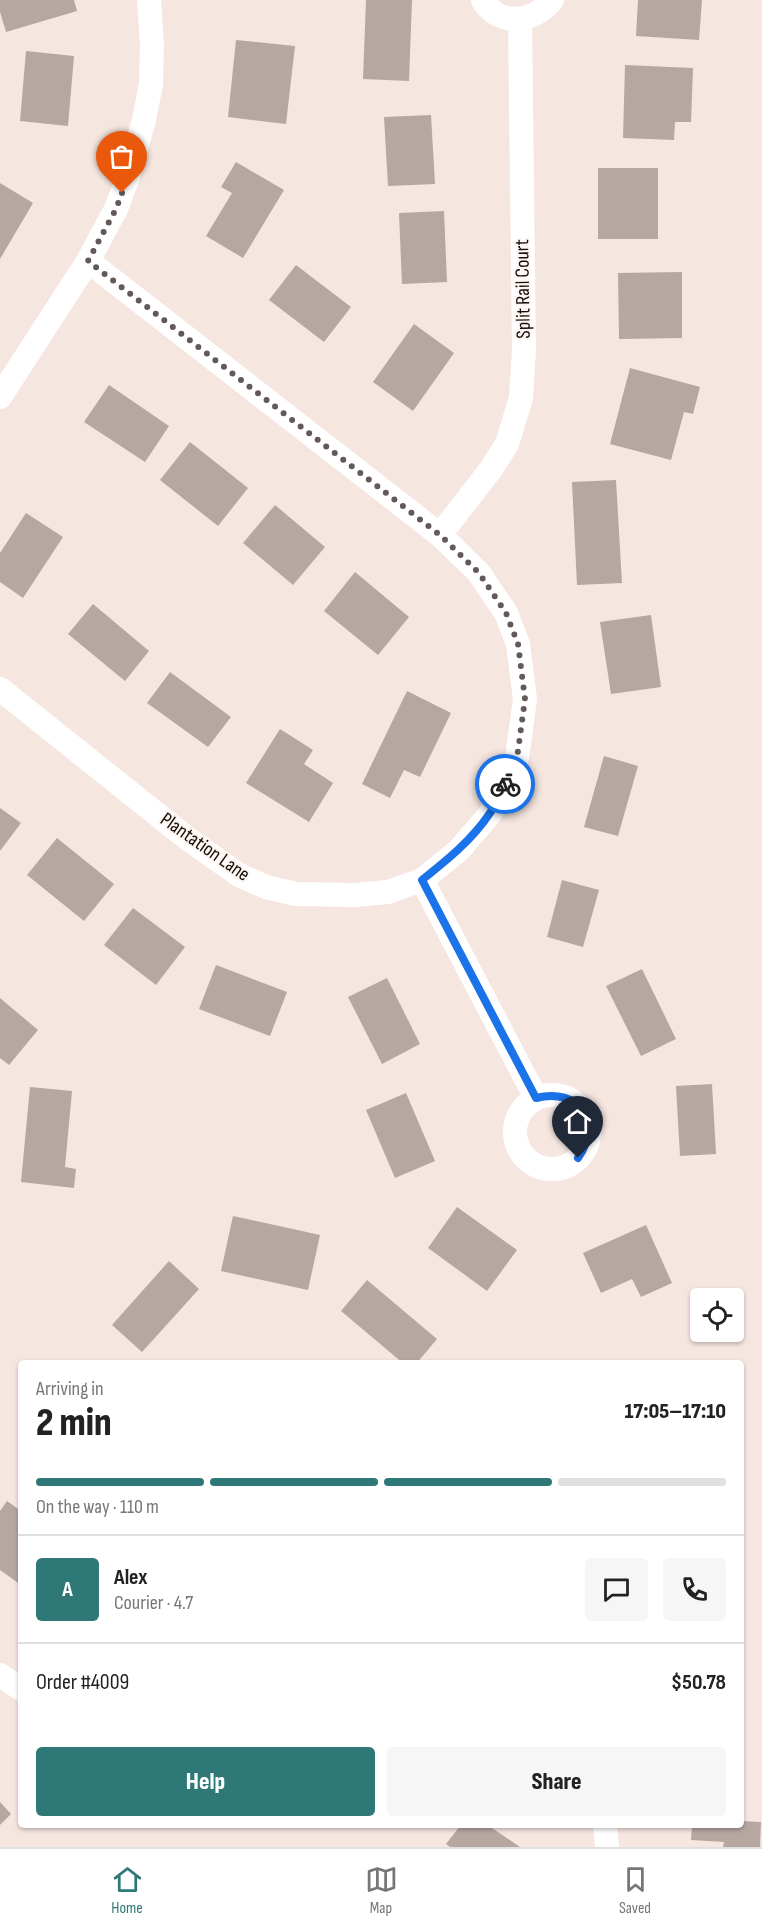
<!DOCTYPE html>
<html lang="en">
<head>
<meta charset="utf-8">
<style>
	:root { --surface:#fff; --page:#f6f6f6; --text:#222; --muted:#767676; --line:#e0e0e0; --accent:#2e7877 }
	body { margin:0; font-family:"Sofia Sans Condensed",sans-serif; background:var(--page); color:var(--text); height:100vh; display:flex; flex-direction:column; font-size:22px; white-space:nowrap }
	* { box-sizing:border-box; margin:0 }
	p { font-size:20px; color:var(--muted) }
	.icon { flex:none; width:33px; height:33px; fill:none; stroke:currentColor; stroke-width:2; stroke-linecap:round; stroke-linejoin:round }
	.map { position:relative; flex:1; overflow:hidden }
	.sheet { position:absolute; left:18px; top:1360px; width:726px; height:468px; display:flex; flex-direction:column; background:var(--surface); border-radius:6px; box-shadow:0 2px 4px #0004 }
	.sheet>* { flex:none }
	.fabs { position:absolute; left:690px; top:1288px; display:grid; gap:12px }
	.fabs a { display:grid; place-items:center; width:54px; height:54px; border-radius:6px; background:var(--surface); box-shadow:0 2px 4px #0004; font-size:30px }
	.pin { position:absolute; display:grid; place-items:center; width:51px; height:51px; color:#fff; margin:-62px -26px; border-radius:50% 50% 50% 0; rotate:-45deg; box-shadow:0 0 6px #0007 }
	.pin .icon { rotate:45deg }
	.courier { position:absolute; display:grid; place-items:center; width:60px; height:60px; margin:-30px; border:4px solid #1a73e8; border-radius:50%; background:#fff; color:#222; box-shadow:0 2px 8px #0007 }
	.head em { font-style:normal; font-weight:800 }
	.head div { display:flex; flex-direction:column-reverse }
	.head { display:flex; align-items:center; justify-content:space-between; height:102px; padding:0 18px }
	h1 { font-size:39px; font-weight:800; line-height:45px }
	.bar { display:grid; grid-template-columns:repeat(4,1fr); gap:9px 6px; align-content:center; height:72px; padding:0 18px }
	.bar i { height:8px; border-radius:4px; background:var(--line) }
	.bar .selected { background:var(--accent) }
	.bar p { grid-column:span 4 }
	.line { display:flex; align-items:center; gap:15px; padding:0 18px; border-top:2px solid var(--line) }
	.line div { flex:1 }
	.round { display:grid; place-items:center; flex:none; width:63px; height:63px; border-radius:6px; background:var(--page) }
	.action { display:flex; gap:12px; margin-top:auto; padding:12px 18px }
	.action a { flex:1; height:69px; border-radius:6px; background:var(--accent); color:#fff; font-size:24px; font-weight:800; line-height:69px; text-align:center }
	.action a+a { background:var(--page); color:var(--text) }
	.dock { display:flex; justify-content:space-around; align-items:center; height:84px; border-top:2px solid var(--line); background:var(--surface); font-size:16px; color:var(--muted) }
	.dock a { display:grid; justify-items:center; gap:3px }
	.dock .selected { color:var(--accent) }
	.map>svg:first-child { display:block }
	.building { fill:#b6a7a1 }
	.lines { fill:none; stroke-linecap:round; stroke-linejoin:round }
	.street { stroke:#fff; stroke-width:24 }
	.done { stroke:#635a57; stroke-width:6; stroke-dasharray:0 10.8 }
	.route { stroke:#1a73e8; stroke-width:8 }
	.labels { text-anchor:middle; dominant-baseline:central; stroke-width:4.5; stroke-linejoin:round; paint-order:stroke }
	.street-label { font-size:20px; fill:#140f0d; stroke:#fff5f1 }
</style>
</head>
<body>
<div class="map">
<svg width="762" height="1847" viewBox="0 0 762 1847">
	<rect width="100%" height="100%" fill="#f6e6e0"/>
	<g class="building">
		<path d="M 0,0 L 74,0 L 77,11 L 6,32 L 0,12 Z"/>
		<path d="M 366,0 L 412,0 L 409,81 L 363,79 Z"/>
		<path d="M 638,0 L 702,0 L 699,40 L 636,36 Z"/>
		<path d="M 236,40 L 295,46 L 286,124 L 228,117 Z"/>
		<path d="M 26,51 L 74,56 L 68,126 L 20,121 Z"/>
		<path d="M 625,65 L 693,68 L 691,122 L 675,122 L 674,140 L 623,138 Z"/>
		<path d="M 431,115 L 435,184 L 388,186 L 384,117 Z"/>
		<path d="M 236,162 L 284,190 L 243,258 L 206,236 L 232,193 L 221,187 Z"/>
		<rect x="598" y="168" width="60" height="71"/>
		<path d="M 0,183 L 33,203 L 0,259 Z"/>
		<path d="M 444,211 L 447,282 L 402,284 L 399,213 Z"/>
		<path d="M 296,265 L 351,307 L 324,342 L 269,300 Z"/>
		<path d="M 682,272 L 682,338 L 619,339 L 618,273 Z"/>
		<path d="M 414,324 L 454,353 L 413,411 L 373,382 Z"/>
		<path d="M 630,368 L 700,387 L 693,414 L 684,412 L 671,460 L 610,444 Z"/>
		<path d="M 109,385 L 169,426 L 145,462 L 84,422 Z"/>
		<path d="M 190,442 L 248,488 L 218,526 L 160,480 Z"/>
		<path d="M 616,480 L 622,583 L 577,585 L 572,482 Z"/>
		<path d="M 275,505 L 325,547 L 293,585 L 243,543 Z"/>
		<path d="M 26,513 L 63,537 L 23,598 L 0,582 L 0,553 Z"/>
		<path d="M 355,572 L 409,617 L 378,655 L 324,611 Z"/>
		<path d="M 93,604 L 149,651 L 125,681 L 68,634 Z"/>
		<path d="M 651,615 L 661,687 L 611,694 L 600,622 Z"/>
		<path d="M 170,672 L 231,717 L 208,747 L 147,703 Z"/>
		<path d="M 407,691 L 451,713 L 420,777 L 404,770 L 390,798 L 362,784 Z"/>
		<path d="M 280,729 L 313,750 L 304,764 L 333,783 L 309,822 L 246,783 Z"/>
		<path d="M 604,756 L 638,766 L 618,836 L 584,827 Z"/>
		<path d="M 0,808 L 21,823 L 0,851 Z"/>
		<path d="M 57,838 L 114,884 L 84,921 L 27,875 Z"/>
		<path d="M 562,880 L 599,890 L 583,947 L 547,937 Z"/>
		<path d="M 133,908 L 185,947 L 156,985 L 104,945 Z"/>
		<path d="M 216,965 L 287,992 L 270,1036 L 199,1009 Z"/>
		<path d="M 642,969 L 676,1039 L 641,1056 L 606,986 Z"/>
		<path d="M 387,978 L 420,1044 L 382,1064 L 348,997 Z"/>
		<path d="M 0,998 L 38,1030 L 9,1065 L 0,1058 Z"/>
		<path d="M 712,1084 L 716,1154 L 680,1156 L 676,1086 Z"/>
		<path d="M 30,1087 L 72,1091 L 65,1167 L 76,1169 L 74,1188 L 21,1182 Z"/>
		<path d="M 406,1093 L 435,1161 L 395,1178 L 366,1110 Z"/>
		<path d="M 457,1207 L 517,1250 L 487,1291 L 428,1248 Z"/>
		<path d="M 233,1216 L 320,1235 L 308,1290 L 221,1271 Z"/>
		<path d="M 646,1225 L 672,1283 L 641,1297 L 632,1279 L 601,1293 L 583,1253 Z"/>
		<path d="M 169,1261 L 199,1289 L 142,1352 L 112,1325 Z"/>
		<path d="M 367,1280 L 437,1339 L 416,1364 L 404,1364 L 341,1311 Z"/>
		<path d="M 7,1501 L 21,1511 L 21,1585 L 0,1570 L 0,1511 Z"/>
		<path d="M 0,1802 L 11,1814 L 0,1825 Z"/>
		<path d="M 741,1821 L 761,1822 L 760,1847 L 723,1847 L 724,1842 L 691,1840 L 692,1826 L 741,1826 Z"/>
		<path d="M 460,1826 L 489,1826 L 520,1847 L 450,1847 L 446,1844 Z"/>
	</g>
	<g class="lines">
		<g class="street">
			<path d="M 483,0 C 499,28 535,22 552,0"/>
			<path d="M 0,397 L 88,261 L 116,209 L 128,177 L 144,120 L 151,84 L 152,45 L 149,0"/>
			<path d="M 440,535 L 491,469 L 507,444 L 521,398 L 524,349 L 520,20"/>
			<path d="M 0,689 L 188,839 L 239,875 L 266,887 L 296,894 L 355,895 L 388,892 L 422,880 L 458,851 L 490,814 L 517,758 L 525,699 L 518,644 L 506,613 L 479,573 L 440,535 L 88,261"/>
			<path d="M 422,880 L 536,1098"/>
			<circle cx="552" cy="1132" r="37"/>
			<path d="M 0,1675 L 21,1689"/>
			<path d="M 605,1826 L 607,1847"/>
		</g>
	</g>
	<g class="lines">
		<path class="done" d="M 122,193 L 116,209 L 88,261 L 440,535 L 479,573 L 506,613 L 518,644 L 525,699 L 517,758 L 505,784"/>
		<path class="route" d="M 505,784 C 500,793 496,804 490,813 C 472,840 447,860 422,880 L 536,1098 C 579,1087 603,1122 578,1158"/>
	</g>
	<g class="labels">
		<g class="street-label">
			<text transform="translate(523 289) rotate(-91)">Split Rail Court</text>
			<text transform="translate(205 847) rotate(35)">Plantation Lane</text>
		</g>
	</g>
</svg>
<div class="fabs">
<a><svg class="icon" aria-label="locate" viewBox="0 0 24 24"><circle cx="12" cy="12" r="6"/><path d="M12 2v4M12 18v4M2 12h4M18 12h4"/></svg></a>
</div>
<div class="pin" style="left:122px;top:193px;background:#ea580c"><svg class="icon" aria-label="bag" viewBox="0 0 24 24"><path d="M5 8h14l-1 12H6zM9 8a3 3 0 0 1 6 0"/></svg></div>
<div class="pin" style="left:578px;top:1158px;background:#1f2937"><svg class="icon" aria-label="home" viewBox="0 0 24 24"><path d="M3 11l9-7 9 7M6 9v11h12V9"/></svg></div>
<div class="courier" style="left:505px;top:784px"><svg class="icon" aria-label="bike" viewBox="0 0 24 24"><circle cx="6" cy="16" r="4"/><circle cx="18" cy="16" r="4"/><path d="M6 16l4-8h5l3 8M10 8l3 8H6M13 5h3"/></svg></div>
<section class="sheet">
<div class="head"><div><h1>2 min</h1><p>Arriving in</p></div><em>17:05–17:10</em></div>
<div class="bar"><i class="selected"></i><i class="selected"></i><i class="selected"></i><i></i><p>On the way · 110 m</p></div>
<div class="line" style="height:108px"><b class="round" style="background:var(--accent);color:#fff">A</b><div><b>Alex</b><p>Courier · 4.7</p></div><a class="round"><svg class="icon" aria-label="chat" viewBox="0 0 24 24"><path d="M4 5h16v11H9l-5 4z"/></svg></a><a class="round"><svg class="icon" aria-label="phone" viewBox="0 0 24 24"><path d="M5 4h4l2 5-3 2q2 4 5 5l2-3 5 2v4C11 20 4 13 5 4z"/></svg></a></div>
<div class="line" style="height:78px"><div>Order #4009</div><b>$50.78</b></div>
<div class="action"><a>Help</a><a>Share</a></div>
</section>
</div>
<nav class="dock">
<a class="selected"><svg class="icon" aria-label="home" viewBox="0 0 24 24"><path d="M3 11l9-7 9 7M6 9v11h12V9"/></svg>Home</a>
<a><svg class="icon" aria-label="map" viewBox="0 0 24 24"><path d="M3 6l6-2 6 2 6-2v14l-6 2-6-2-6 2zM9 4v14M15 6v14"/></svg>Map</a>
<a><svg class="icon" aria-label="saved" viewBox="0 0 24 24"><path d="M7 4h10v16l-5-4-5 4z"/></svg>Saved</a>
</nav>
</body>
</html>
